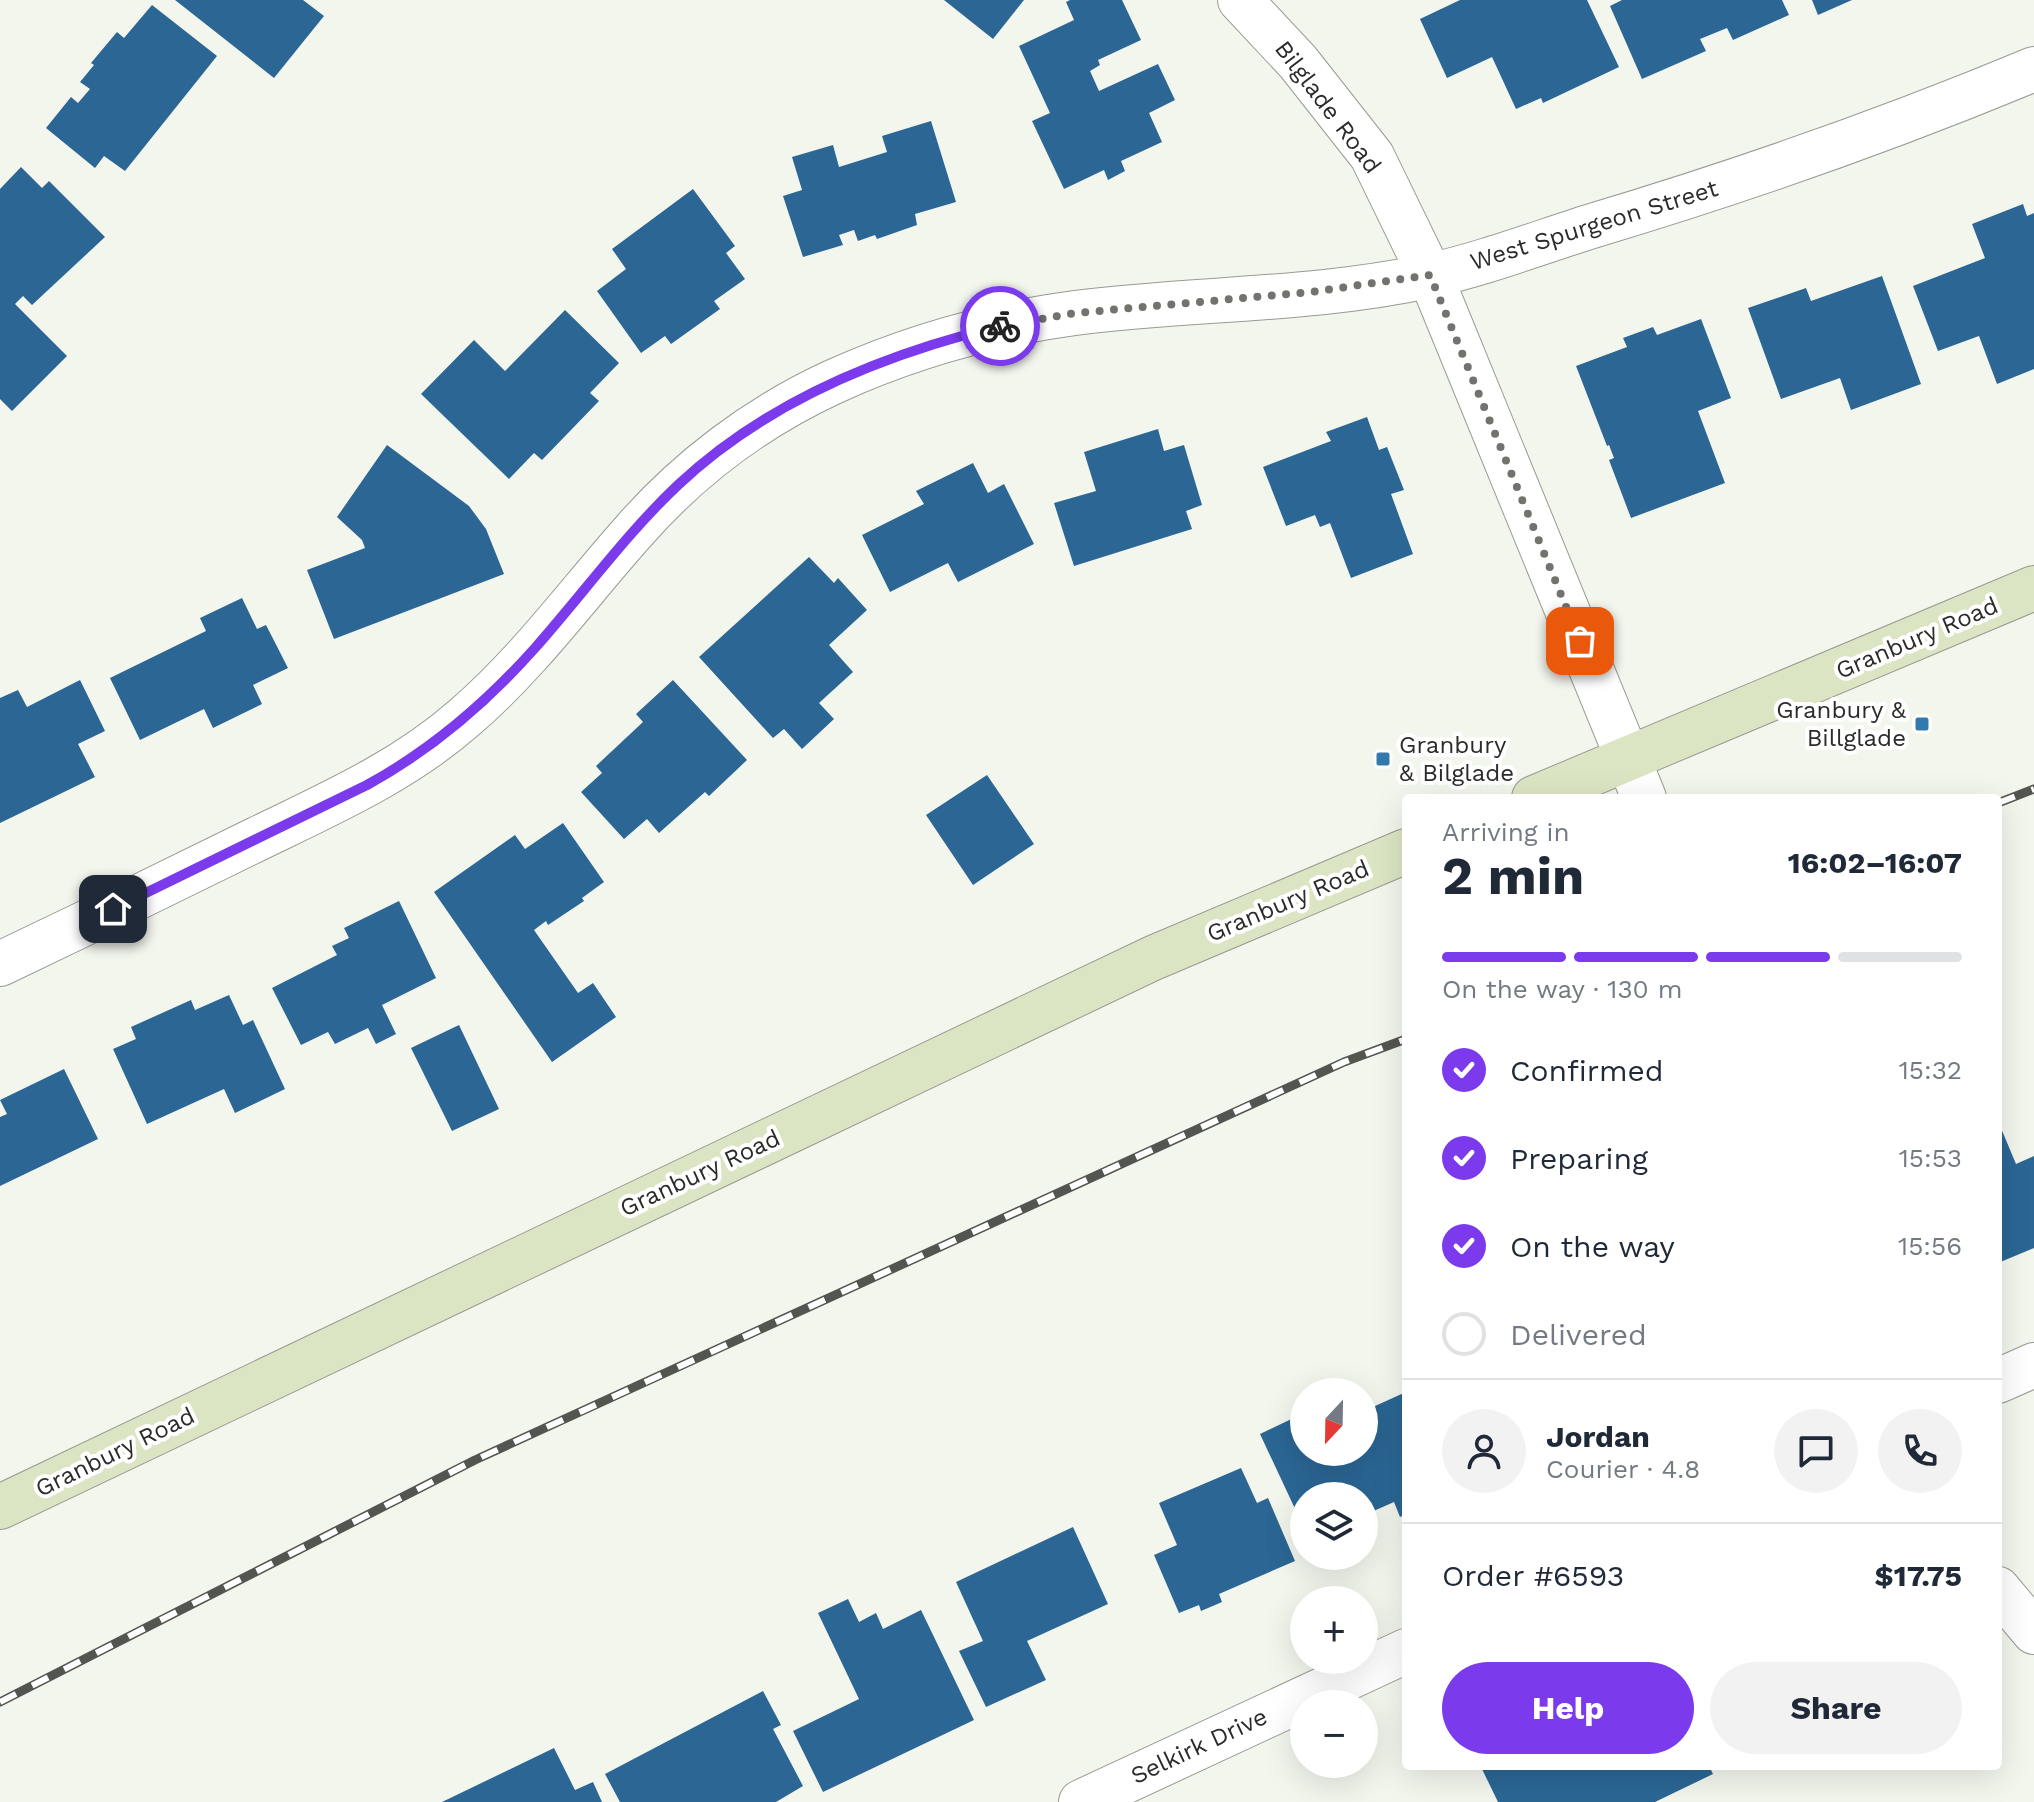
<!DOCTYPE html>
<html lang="en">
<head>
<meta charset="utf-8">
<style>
	:root { --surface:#fff; --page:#f2f2f3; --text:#1f2937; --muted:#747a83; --line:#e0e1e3; --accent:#7c3aed }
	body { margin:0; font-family:"Work Sans",sans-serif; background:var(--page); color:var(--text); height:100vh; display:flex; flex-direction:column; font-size:30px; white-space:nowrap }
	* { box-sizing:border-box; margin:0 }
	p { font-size:26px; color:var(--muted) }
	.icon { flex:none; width:44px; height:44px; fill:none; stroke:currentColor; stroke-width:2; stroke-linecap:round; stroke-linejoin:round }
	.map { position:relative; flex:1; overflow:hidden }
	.details { position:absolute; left:1402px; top:794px; width:600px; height:976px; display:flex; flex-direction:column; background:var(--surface); border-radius:8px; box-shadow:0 8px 32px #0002 }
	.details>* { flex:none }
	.needle { width:52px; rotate:202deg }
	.buttons { position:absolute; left:1290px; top:1378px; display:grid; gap:16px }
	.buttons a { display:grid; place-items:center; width:88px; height:88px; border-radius:50%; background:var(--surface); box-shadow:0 8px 32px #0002; font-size:40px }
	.pin { position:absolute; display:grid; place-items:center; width:68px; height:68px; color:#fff; margin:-34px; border-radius:16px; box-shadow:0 4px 12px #0006 }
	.courier { position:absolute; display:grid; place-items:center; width:80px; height:80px; margin:-40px; border:6px solid #7c3aed; border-radius:50%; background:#fff; color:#222; box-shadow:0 2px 10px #0007 }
	.headline em { font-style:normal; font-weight:700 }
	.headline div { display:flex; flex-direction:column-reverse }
	.headline { display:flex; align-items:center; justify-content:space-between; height:136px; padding:0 40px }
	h1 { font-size:52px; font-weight:700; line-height:60px }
	.bar { display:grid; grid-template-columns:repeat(4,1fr); gap:12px 8px; align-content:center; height:96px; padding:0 40px }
	.bar i { height:10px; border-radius:6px; background:var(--line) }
	.bar .selected { background:var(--accent) }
	.bar p { grid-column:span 4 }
	.line { display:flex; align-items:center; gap:20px; padding:0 40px; border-top:2px solid var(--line) }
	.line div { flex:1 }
	.round { display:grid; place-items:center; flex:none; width:84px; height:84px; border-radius:42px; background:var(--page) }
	ol { padding:0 40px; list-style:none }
	li { display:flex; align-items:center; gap:24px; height:88px }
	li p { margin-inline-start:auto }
	li .icon { padding:8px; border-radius:50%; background:var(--accent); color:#fff; stroke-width:4 }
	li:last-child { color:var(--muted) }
	li i { width:44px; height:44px; border:4px solid var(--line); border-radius:50% }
	.button { display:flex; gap:16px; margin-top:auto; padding:16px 40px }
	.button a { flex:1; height:92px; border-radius:48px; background:var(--accent); color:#fff; font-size:32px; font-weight:700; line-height:92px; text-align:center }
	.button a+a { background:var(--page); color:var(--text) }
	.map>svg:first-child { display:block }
	.building { fill:#2b6694 }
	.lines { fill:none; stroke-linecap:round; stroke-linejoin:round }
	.minor-casing { stroke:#989b93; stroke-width:46 }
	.secondary-casing { stroke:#989b93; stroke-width:46 }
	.minor { stroke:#fff; stroke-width:44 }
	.secondary { stroke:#dce5c3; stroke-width:44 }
	.rail-casing { stroke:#535550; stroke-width:9 }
	.rail { stroke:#fff; stroke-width:6; stroke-dasharray:18; stroke-linecap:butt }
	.done { stroke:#71736e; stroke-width:8; stroke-dasharray:0 14.4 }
	.route { stroke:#7c3aed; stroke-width:10 }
	.poi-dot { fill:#3479ae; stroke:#fff; stroke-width:3 }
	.labels { text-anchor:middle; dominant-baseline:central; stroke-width:8; stroke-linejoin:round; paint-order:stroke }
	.street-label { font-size:24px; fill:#2b2c29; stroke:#fff }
	.poi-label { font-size:24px; fill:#2b2c29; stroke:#fff; text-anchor:end }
</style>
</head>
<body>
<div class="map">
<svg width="2034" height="1802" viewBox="0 0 2034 1802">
	<rect width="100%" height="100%" fill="#f3f6ed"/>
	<g class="building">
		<path d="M 175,0 L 303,0 L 324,16 L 274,78 Z"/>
		<path d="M 944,0 L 1024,0 L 993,39 Z"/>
		<path d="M 1070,0 L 1122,0 L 1141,40 L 1098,60 L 1100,65 L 1090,71 L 1099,91 L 1158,64 L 1175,100 L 1149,113 L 1162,142 L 1121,161 L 1125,171 L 1108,180 L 1104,170 L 1064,189 L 1032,121 L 1050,113 L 1019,46 L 1074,20 L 1066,2 Z"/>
		<path d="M 1460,0 L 1587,0 L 1619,67 L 1543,103 L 1541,98 L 1516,109 L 1492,57 L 1447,78 L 1420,19 Z"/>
		<path d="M 1622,0 L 1782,0 L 1789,15 L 1733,40 L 1727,28 L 1700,39 L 1706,51 L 1642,79 L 1610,6 Z"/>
		<path d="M 1812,0 L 1852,0 L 1818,15 Z"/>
		<path d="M 152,5 L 217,56 L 125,171 L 104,156 L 95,168 L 46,128 L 71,97 L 78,103 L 90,89 L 80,82 L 94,65 L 91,63 L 117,32 L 124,38 Z"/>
		<path d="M 931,121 L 956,202 L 915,214 L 917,225 L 877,239 L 875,235 L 858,241 L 854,230 L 839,235 L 843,245 L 803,257 L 783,196 L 802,190 L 792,157 L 833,145 L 839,167 L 887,152 L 882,136 Z"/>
		<path d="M 21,167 L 42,188 L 49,181 L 105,237 L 32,305 L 23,296 L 15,304 L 67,356 L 12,411 L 0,399 L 0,189 Z"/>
		<path d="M 693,189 L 735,246 L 726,253 L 745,279 L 714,301 L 720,309 L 671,344 L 665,336 L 641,353 L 597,291 L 626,269 L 612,249 Z"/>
		<path d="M 2023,204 L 2027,216 L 2034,213 L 2034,369 L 1997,384 L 1979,336 L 1938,351 L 1913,286 L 1985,258 L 1972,224 Z"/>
		<path d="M 1882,276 L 1921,384 L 1851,410 L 1840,378 L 1781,399 L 1748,308 L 1806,288 L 1811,301 Z"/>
		<path d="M 565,310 L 619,363 L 590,393 L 599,401 L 542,460 L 534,453 L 509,479 L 421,394 L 474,340 L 505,371 Z"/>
		<path d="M 1701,319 L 1731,398 L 1698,411 L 1725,483 L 1631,518 L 1609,460 L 1614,458 L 1609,445 L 1607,446 L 1576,366 L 1627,347 L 1623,338 L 1653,327 L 1657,335 Z"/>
		<path d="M 1367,417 L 1379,450 L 1387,447 L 1404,490 L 1391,494 L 1413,554 L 1351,578 L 1330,523 L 1320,527 L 1315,515 L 1286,526 L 1263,467 L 1331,441 L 1326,432 Z"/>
		<path d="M 1158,429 L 1164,451 L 1184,445 L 1202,505 L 1186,511 L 1192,529 L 1074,566 L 1054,503 L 1096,491 L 1084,452 Z"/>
		<path d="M 387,445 L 469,506 L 486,529 L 504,574 L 334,639 L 307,570 L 365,548 L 362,540 L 337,517 Z"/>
		<path d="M 973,463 L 988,493 L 1004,484 L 1034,544 L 958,582 L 948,563 L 890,592 L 862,535 L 924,504 L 916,491 Z"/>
		<path d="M 809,557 L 834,583 L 838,578 L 867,610 L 829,645 L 853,672 L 819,703 L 834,719 L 802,749 L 784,729 L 773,738 L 699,657 Z"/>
		<path d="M 242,598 L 257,629 L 266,625 L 288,668 L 253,685 L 262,704 L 213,728 L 204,709 L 140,740 L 110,678 L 206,631 L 200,618 Z"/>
		<path d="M 80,680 L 105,731 L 78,744 L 95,777 L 0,823 L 0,698 L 18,690 L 27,707 Z"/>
		<path d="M 673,680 L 747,760 L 709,796 L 705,792 L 659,833 L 647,819 L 624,839 L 581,792 L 602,773 L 596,766 L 643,722 L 636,714 Z"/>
		<path d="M 987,775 L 1034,844 L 973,885 L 926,815 Z"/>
		<path d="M 563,823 L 604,882 L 582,898 L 584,901 L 548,925 L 546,921 L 534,930 L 578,993 L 593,983 L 616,1017 L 552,1062 L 434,892 L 515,835 L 525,849 Z"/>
		<path d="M 399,901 L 436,978 L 382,1005 L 396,1034 L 376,1044 L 368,1028 L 335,1044 L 328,1032 L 301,1045 L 272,988 L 337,955 L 332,946 L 349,938 L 344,928 Z"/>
		<path d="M 229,995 L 243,1025 L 253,1020 L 285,1089 L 235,1113 L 224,1089 L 147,1124 L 113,1049 L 136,1039 L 131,1027 L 191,1000 L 195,1010 Z"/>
		<path d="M 459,1025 L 499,1109 L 452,1131 L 411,1048 Z"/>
		<path d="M 64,1069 L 98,1139 L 0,1186 L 0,1117 L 7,1114 L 0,1100 Z"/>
		<path d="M 1998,1121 L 2016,1164 L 2034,1156 L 2034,1248 L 1998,1263 Z"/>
		<path d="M 1406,1392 L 1406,1514 L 1400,1517 L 1394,1502 L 1369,1513 L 1375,1524 L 1364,1530 L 1364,1496 L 1304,1496 L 1304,1528 L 1260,1434 L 1304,1413 L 1304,1452 L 1364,1452 L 1364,1411 Z"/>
		<path d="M 1241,1468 L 1257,1503 L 1268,1498 L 1295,1561 L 1219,1594 L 1222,1602 L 1201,1611 L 1199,1605 L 1179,1613 L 1154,1555 L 1177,1545 L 1159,1503 Z"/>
		<path d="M 1073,1527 L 1108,1604 L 1027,1641 L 1046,1680 L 986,1707 L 959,1651 L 983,1641 L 956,1582 Z"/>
		<path d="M 848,1599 L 859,1622 L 876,1613 L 883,1629 L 921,1610 L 974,1720 L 823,1792 L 793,1731 L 859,1699 L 818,1613 Z"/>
		<path d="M 763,1691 L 781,1725 L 773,1729 L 803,1786 L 776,1802 L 620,1802 L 605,1774 Z"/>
		<path d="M 554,1748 L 575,1790 L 593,1782 L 602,1802 L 442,1802 Z"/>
		<path d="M 1484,1766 L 1709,1766 L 1713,1774 L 1655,1802 L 1498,1802 L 1481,1767 Z"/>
	</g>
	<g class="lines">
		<defs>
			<g id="minor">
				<path d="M 1240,0 L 1298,62 L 1372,156 L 1430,275 L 1644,798"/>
				<path d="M 0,964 C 86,923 172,881 257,839 C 331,803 402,772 464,718 C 528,663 577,595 633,532 C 688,469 757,417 833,382 C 910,347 991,324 1075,313 C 1192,298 1312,301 1428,276 C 1483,264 1538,243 1592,226 C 1742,181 1890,129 2034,69"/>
				<path d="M 1998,1381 L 2034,1365"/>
				<path d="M 1998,1589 L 2034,1632"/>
				<path d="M 1081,1802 L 1406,1651"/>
			</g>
			<g id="secondary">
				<path d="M 1534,798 L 2034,588"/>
				<path d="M 0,1507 L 1153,958 L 1406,851"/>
			</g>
		</defs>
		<use href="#minor" class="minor-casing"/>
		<use href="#secondary" class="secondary-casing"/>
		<use href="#minor" class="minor"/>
		<use href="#secondary" class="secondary"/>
		<defs>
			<g id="rail">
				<path d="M 1998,803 L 2034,789"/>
				<path d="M 0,1702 L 475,1460 L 1344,1062 L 1406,1039"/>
			</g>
		</defs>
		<use href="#rail" class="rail-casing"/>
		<use href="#rail" class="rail"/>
	</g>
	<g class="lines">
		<path class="done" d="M 1000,326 L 1076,313 L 1311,292 L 1430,275 L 1580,641"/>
		<path class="route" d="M 113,909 L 367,785 C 431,750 486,703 535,648 C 583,594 625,535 678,485 C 766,402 884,354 1000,326"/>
	</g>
	<g class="poi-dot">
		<rect x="1914" y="716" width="16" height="16" rx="4"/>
		<rect x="1375" y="751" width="16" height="16" rx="4"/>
	</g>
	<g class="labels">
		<g class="street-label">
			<text transform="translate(1328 107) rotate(53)">Bilglade Road</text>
			<text transform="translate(1594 225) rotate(-17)">West Spurgeon Street</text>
			<text transform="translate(1917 638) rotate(-23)">Granbury Road</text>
			<text transform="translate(1288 901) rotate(-23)">Granbury Road</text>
			<text transform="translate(700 1173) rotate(-25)">Granbury Road</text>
			<text transform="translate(115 1452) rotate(-26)">Granbury Road</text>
			<text transform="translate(1199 1746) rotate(-25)">Selkirk Drive</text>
		</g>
		<g class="poi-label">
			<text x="1906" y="710">Granbury &amp;<tspan x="1906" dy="28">Billglade</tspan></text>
			<text x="1399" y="745" text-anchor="start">Granbury<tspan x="1399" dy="28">&amp; Bilglade</tspan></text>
		</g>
	</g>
</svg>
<div class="buttons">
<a><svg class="needle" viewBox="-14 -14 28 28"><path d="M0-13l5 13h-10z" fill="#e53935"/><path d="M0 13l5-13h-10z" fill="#747a83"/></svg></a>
<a><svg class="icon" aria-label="layers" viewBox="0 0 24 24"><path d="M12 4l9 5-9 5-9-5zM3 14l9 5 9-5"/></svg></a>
<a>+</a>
<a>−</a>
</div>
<div class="pin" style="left:1580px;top:641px;background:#ea580c"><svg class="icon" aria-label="bag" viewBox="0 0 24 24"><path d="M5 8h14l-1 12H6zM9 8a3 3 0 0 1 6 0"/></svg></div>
<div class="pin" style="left:113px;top:909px;background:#1f2937"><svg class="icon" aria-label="home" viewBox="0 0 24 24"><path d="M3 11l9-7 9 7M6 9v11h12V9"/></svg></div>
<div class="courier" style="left:1000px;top:326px"><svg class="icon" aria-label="bike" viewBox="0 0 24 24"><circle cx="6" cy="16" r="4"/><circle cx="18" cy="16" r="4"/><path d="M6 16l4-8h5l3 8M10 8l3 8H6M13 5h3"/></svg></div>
<section class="details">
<div class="headline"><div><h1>2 min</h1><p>Arriving in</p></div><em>16:02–16:07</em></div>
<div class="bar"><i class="selected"></i><i class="selected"></i><i class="selected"></i><i></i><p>On the way · 130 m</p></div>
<ol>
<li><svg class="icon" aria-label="check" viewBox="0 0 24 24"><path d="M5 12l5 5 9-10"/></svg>Confirmed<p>15:32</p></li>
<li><svg class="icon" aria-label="check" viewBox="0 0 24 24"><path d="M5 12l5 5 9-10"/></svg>Preparing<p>15:53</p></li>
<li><svg class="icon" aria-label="check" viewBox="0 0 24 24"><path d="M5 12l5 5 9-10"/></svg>On the way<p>15:56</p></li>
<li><i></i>Delivered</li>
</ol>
<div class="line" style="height:144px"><a class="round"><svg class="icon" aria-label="person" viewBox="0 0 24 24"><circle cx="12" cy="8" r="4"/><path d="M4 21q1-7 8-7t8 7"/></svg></a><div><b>Jordan</b><p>Courier · 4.8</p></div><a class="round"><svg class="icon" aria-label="chat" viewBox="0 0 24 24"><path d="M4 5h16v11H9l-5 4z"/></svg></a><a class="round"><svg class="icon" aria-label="phone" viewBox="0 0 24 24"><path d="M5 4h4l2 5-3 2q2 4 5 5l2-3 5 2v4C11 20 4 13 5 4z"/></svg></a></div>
<div class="line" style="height:104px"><div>Order #6593</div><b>$17.75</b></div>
<div class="button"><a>Help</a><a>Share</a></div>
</section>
</div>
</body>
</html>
